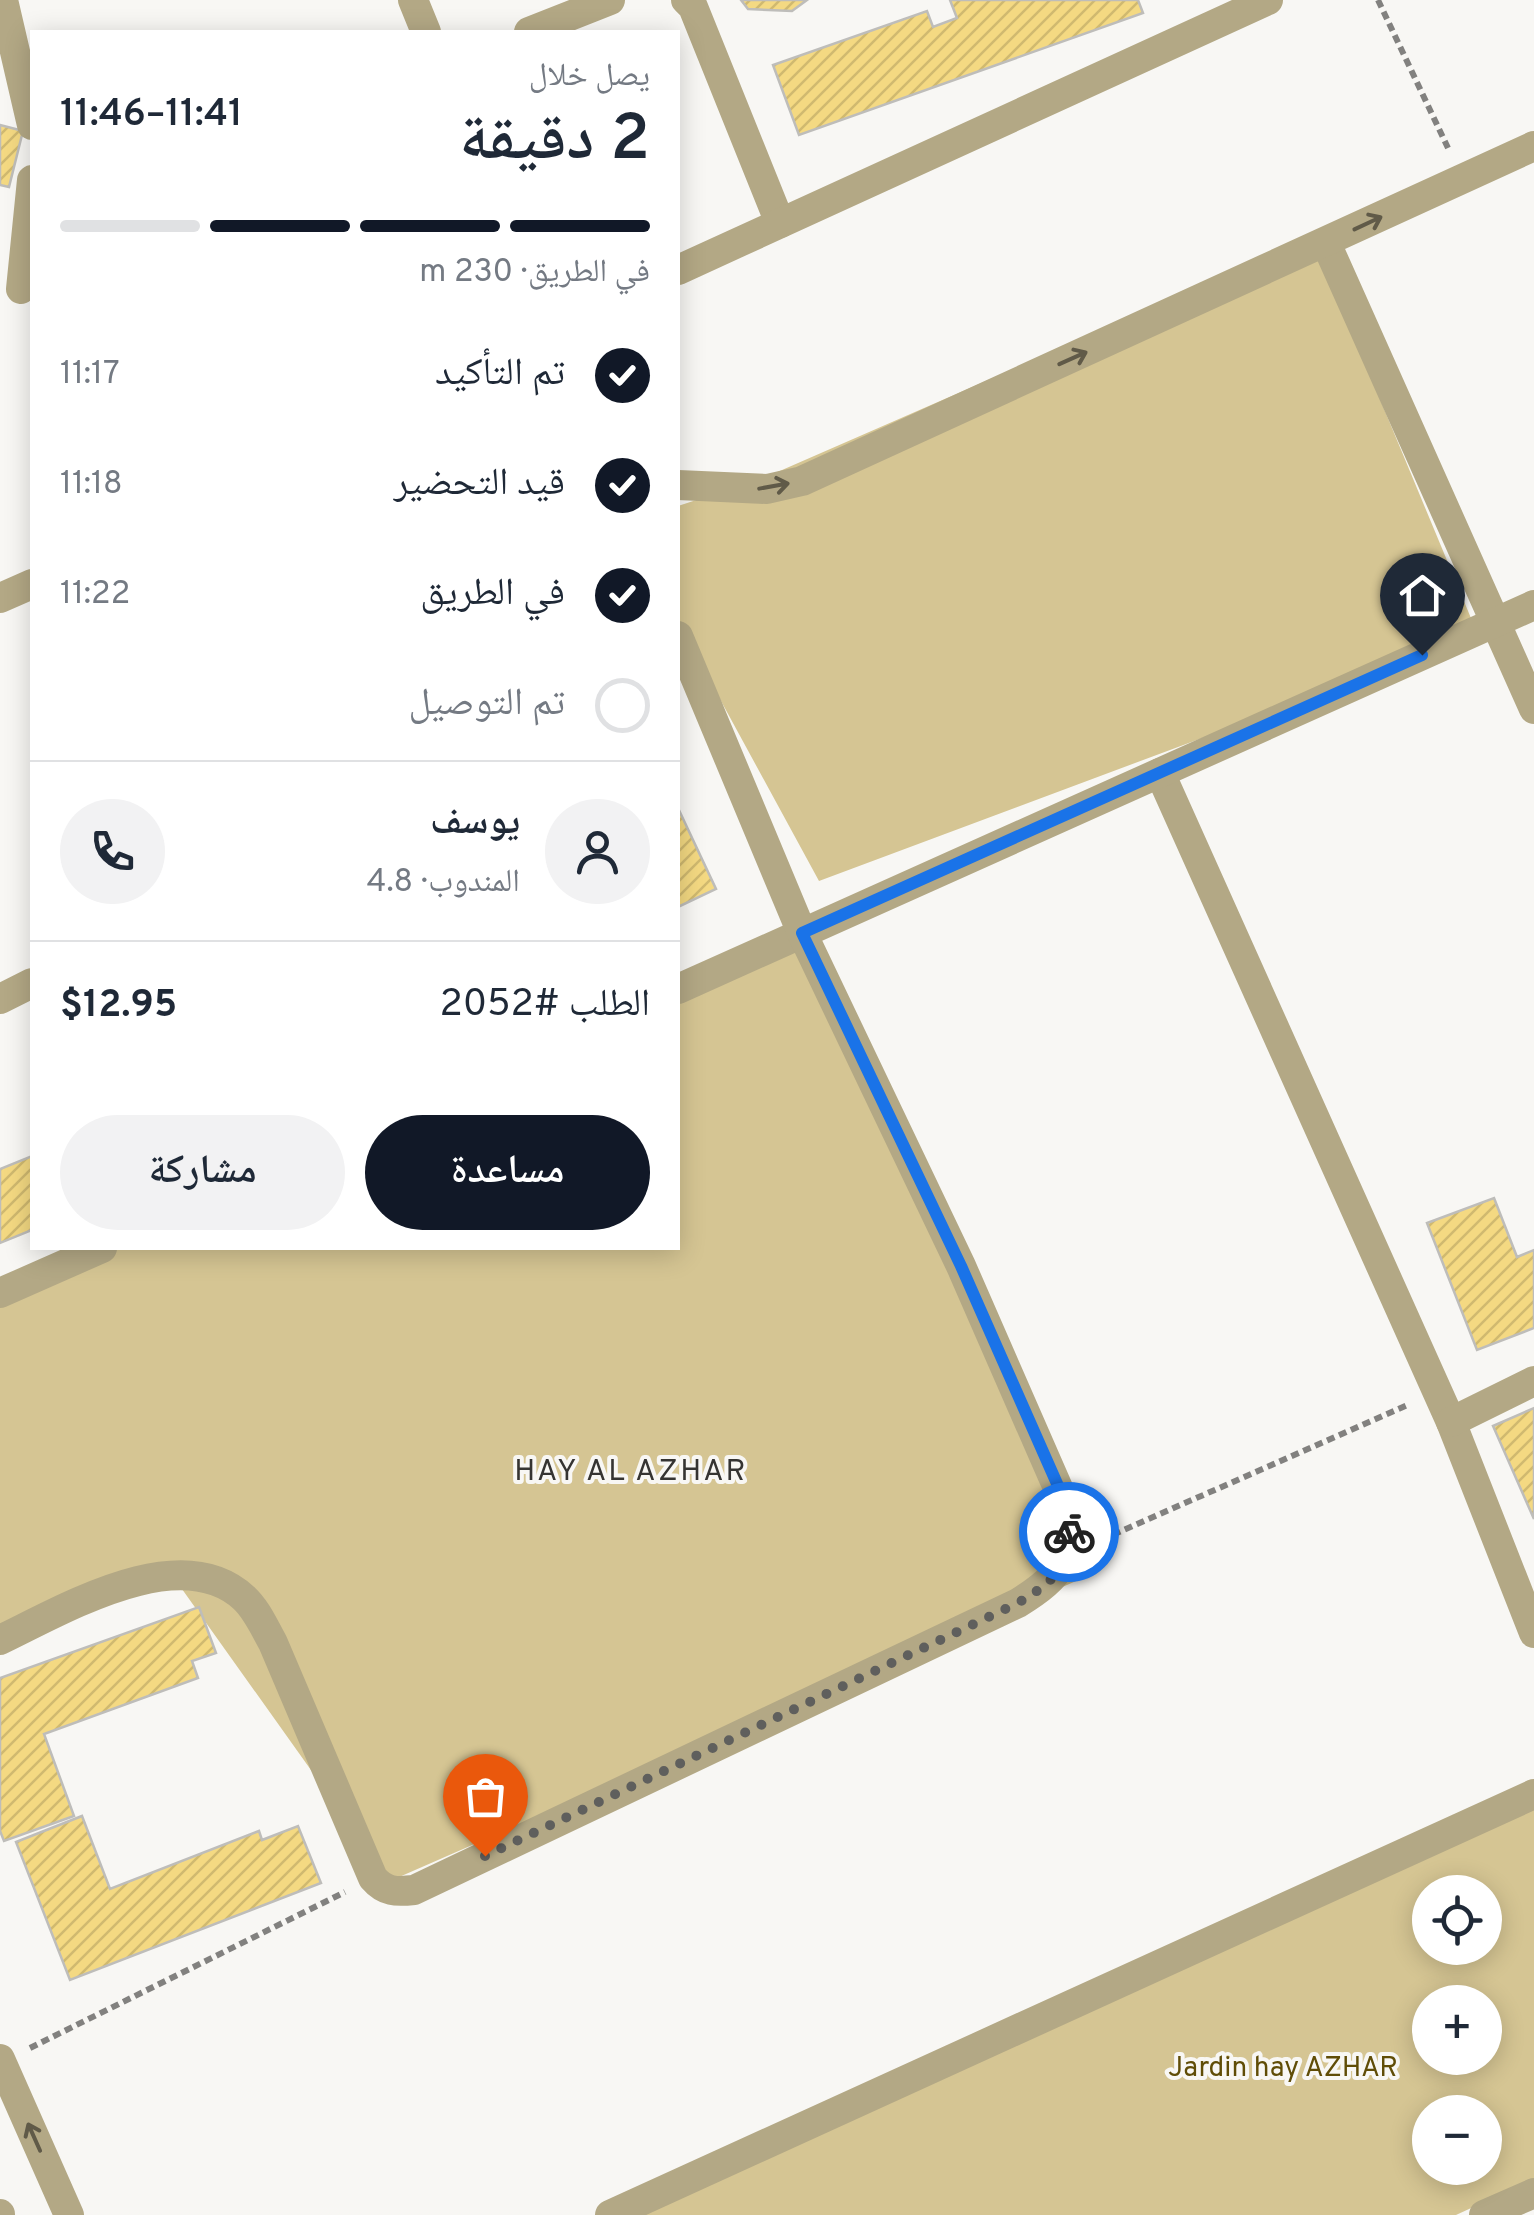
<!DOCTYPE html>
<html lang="ar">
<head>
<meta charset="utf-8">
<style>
	:root { --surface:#fff; --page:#f2f2f3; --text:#1f2937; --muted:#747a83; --line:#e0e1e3; --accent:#111827 }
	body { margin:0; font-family:Overpass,"Noto Naskh Arabic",sans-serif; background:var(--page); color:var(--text); direction:rtl; height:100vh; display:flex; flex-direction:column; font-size:38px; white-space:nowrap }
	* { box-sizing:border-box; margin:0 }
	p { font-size:32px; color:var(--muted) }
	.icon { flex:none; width:55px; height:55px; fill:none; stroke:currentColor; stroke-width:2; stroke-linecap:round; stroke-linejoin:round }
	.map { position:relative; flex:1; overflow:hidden; direction:ltr }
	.panel { position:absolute; left:30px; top:30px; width:650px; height:1220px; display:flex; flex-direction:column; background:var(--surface); border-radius:0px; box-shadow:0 5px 25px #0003; direction:rtl }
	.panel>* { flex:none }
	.fabs { position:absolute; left:1412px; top:1875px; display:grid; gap:20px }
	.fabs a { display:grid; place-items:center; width:90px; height:90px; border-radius:50%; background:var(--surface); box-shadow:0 5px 25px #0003; font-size:50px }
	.pin { position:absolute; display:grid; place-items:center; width:85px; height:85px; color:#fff; margin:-102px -42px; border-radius:50% 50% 50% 0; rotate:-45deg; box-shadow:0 0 10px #0007 }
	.pin .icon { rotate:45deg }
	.courier { position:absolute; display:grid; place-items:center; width:100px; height:100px; margin:-50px; border:8px solid #1a73e8; border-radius:50%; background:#fff; color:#222; box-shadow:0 2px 12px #0007 }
	.headline em { font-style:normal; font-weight:600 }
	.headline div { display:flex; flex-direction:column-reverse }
	.headline { display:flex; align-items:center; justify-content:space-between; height:170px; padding:0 30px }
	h1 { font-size:65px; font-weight:600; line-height:75px }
	.bar { display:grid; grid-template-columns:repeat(4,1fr); gap:15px 10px; align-content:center; height:120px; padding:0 30px }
	.bar i { height:12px; border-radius:8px; background:var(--line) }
	.bar .active { background:var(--accent) }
	.bar p { grid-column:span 4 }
	.line { display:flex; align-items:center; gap:25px; padding:0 30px; border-top:2px solid var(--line) }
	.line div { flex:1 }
	.round { display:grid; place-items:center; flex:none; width:105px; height:105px; border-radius:52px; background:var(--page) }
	ol { padding:0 30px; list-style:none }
	li { display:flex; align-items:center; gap:30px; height:110px }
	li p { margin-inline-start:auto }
	li .icon { padding:10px; border-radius:50%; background:var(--accent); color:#fff; stroke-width:4 }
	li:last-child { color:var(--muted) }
	li i { width:55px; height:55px; border:5px solid var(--line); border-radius:50% }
	.cta { display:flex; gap:20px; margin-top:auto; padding:20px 30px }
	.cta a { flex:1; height:115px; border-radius:60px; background:var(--accent); color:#fff; font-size:40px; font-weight:600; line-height:115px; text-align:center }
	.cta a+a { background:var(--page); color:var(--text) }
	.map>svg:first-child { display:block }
	.green { fill:#d5c593; fill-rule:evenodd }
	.building { fill:url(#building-hatch); stroke:#bebdba; stroke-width:2.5 }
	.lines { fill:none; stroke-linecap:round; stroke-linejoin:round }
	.path { stroke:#82817f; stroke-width:6; stroke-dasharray:8 5; stroke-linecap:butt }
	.street { stroke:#b3a885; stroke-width:30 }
	.oneway { stroke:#605a48 }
	.done { stroke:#5f5f5d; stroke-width:10; stroke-dasharray:0 18 }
	.route { stroke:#1a73e8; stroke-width:12 }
	.labels { text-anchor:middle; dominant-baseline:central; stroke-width:8; stroke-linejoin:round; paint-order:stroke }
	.park-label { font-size:28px; fill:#604d07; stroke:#f8f7f4 }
	.neighbourhood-label { font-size:30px; letter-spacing:2.5px; fill:#353432; stroke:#f8f7f4 }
</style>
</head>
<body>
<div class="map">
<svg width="1534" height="2215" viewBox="0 0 1534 2215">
	<defs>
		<pattern id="building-hatch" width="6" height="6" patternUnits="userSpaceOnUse" patternTransform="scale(2.5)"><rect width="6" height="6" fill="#f4d982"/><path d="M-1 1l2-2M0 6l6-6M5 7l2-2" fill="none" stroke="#d0b96f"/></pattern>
	</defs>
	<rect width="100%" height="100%" fill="#f8f7f4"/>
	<g class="green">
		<path d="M 1313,238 L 1478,635 L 819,881 L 678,622 L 678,506 L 766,477 Z"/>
		<path d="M 800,929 L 1083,1578 L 390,1881 L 172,1575 L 0,1648 L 0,1284 L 75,1248 L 678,1248 L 678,983 Z"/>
		<path d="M 1534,1795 L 1534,2179 L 1456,2215 L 617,2215 ZM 1430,1892 L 1485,1892 L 1485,1948 L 1430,1948 ZM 1430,2002 L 1485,2002 L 1485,2058 L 1430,2058 ZM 1430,2112 L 1485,2112 L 1485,2168 L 1430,2168 Z"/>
	</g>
	<g class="building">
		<path d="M 741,0 L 807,0 L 792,11 L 748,9 Z"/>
		<path d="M 950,0 L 1138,0 L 1143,13 L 799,135 L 773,65 L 927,11 L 933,27 L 957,18 Z"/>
		<path d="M 0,125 L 23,131 L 9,187 L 0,185 Z"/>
		<path d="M 678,808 L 716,889 L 678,907 Z"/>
		<path d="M 32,1156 L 32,1230 L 0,1243 L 0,1169 Z"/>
		<path d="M 1494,1198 L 1517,1257 L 1534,1250 L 1534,1328 L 1477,1350 L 1427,1223 Z"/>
		<path d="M 1534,1408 L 1534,1519 L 1493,1426 Z"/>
		<path d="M 199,1607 L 216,1653 L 192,1661 L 198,1678 L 44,1734 L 74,1816 L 4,1841 L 0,1831 L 0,1678 Z"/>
		<path d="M 82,1816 L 110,1889 L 259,1831 L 262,1840 L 298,1826 L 321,1883 L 70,1980 L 16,1842 Z"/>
	</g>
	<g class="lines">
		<g class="path">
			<path d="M 1378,0 L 1448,148"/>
			<path d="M 1101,1540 L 1410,1404"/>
			<path d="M 30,2048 L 345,1892"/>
		</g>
		<g class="street">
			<path d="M 3,0 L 32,125"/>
			<path d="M 413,0 L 426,32"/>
			<path d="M 686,0 L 693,7 L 780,223"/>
			<path d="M 529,32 L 610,0"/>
			<path d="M 1326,243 L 1534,709"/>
			<path d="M 678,270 L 1268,0"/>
			<path d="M 21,289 L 32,180"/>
			<path d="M 678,485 L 767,489 L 802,481 L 1534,146"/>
			<path d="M 0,598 L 32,584"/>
			<path d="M 1160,773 L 1451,1422 L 1534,1633"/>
			<path d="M 678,989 L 1534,605"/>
			<path d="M 0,999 L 32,983"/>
			<path d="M 0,1293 L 102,1248"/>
			<path d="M 1451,1422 L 1534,1381"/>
			<path d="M 0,1640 C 63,1610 180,1539 244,1598 C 257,1610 264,1627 273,1643 L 373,1878 C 385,1892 396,1892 414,1890 L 1018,1603 C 1062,1576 1075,1557 1065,1504 L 961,1266 L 802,933 L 678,636"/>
			<path d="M 0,2059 L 69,2215"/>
			<path d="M 0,2214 L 0,2215"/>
			<path d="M 610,2215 L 1534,1794"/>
			<path d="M 1484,2215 L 1534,2193"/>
		</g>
	</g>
	<defs><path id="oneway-shaft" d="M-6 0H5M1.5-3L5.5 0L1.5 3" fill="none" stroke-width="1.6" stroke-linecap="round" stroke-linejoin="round" transform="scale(2.5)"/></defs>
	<g class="oneway">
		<use href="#oneway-shaft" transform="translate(1368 223) rotate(-25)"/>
		<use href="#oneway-shaft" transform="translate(1073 358) rotate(-24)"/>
		<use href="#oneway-shaft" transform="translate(774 486) rotate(-10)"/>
		<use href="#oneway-shaft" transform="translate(34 2137) rotate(-114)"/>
	</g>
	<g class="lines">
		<path class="done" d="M 485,1856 L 1018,1603 C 1051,1583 1066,1572 1069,1532"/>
		<path class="route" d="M 1069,1532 L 1066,1504 L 961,1266 L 802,933 L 1422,655"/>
	</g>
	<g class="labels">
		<g class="park-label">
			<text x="1283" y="2069">Jardin hay AZHAR</text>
		</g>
		<g class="neighbourhood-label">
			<text x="631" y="1472">HAY AL AZHAR</text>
		</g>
	</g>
</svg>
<div class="fabs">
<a><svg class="icon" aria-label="locate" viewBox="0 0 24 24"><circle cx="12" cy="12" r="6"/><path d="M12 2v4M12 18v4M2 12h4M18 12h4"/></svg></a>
<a>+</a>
<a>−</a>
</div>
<div class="pin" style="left:485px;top:1856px;background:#ea580c"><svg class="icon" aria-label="bag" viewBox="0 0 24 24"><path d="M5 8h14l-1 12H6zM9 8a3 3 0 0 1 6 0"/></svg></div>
<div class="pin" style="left:1422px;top:655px;background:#1f2937"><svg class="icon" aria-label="home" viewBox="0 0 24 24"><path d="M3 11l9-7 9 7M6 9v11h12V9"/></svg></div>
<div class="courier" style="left:1069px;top:1532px"><svg class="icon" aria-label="bike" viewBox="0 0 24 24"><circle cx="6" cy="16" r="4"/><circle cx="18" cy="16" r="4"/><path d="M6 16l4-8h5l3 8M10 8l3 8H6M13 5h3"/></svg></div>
<section class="panel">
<div class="headline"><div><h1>2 دقيقة</h1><p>يصل خلال</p></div><em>11:41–11:46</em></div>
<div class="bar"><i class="active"></i><i class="active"></i><i class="active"></i><i></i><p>في الطريق · 230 m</p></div>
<ol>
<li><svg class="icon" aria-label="check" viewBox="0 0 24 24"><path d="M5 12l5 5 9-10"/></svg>تم التأكيد<p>11:17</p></li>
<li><svg class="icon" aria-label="check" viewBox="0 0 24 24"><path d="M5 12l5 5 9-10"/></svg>قيد التحضير<p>11:18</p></li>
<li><svg class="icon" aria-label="check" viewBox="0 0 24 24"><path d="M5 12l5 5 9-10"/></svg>في الطريق<p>11:22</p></li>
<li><i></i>تم التوصيل</li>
</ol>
<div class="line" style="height:180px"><a class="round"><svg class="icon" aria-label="person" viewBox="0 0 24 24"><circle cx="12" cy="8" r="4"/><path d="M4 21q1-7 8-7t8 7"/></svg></a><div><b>يوسف</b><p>المندوب · 4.8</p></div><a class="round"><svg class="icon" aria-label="phone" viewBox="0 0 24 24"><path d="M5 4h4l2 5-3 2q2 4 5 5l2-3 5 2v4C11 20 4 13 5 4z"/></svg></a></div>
<div class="line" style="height:130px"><div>الطلب #2052</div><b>$12.95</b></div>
<div class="cta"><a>مساعدة</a><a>مشاركة</a></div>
</section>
</div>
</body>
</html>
